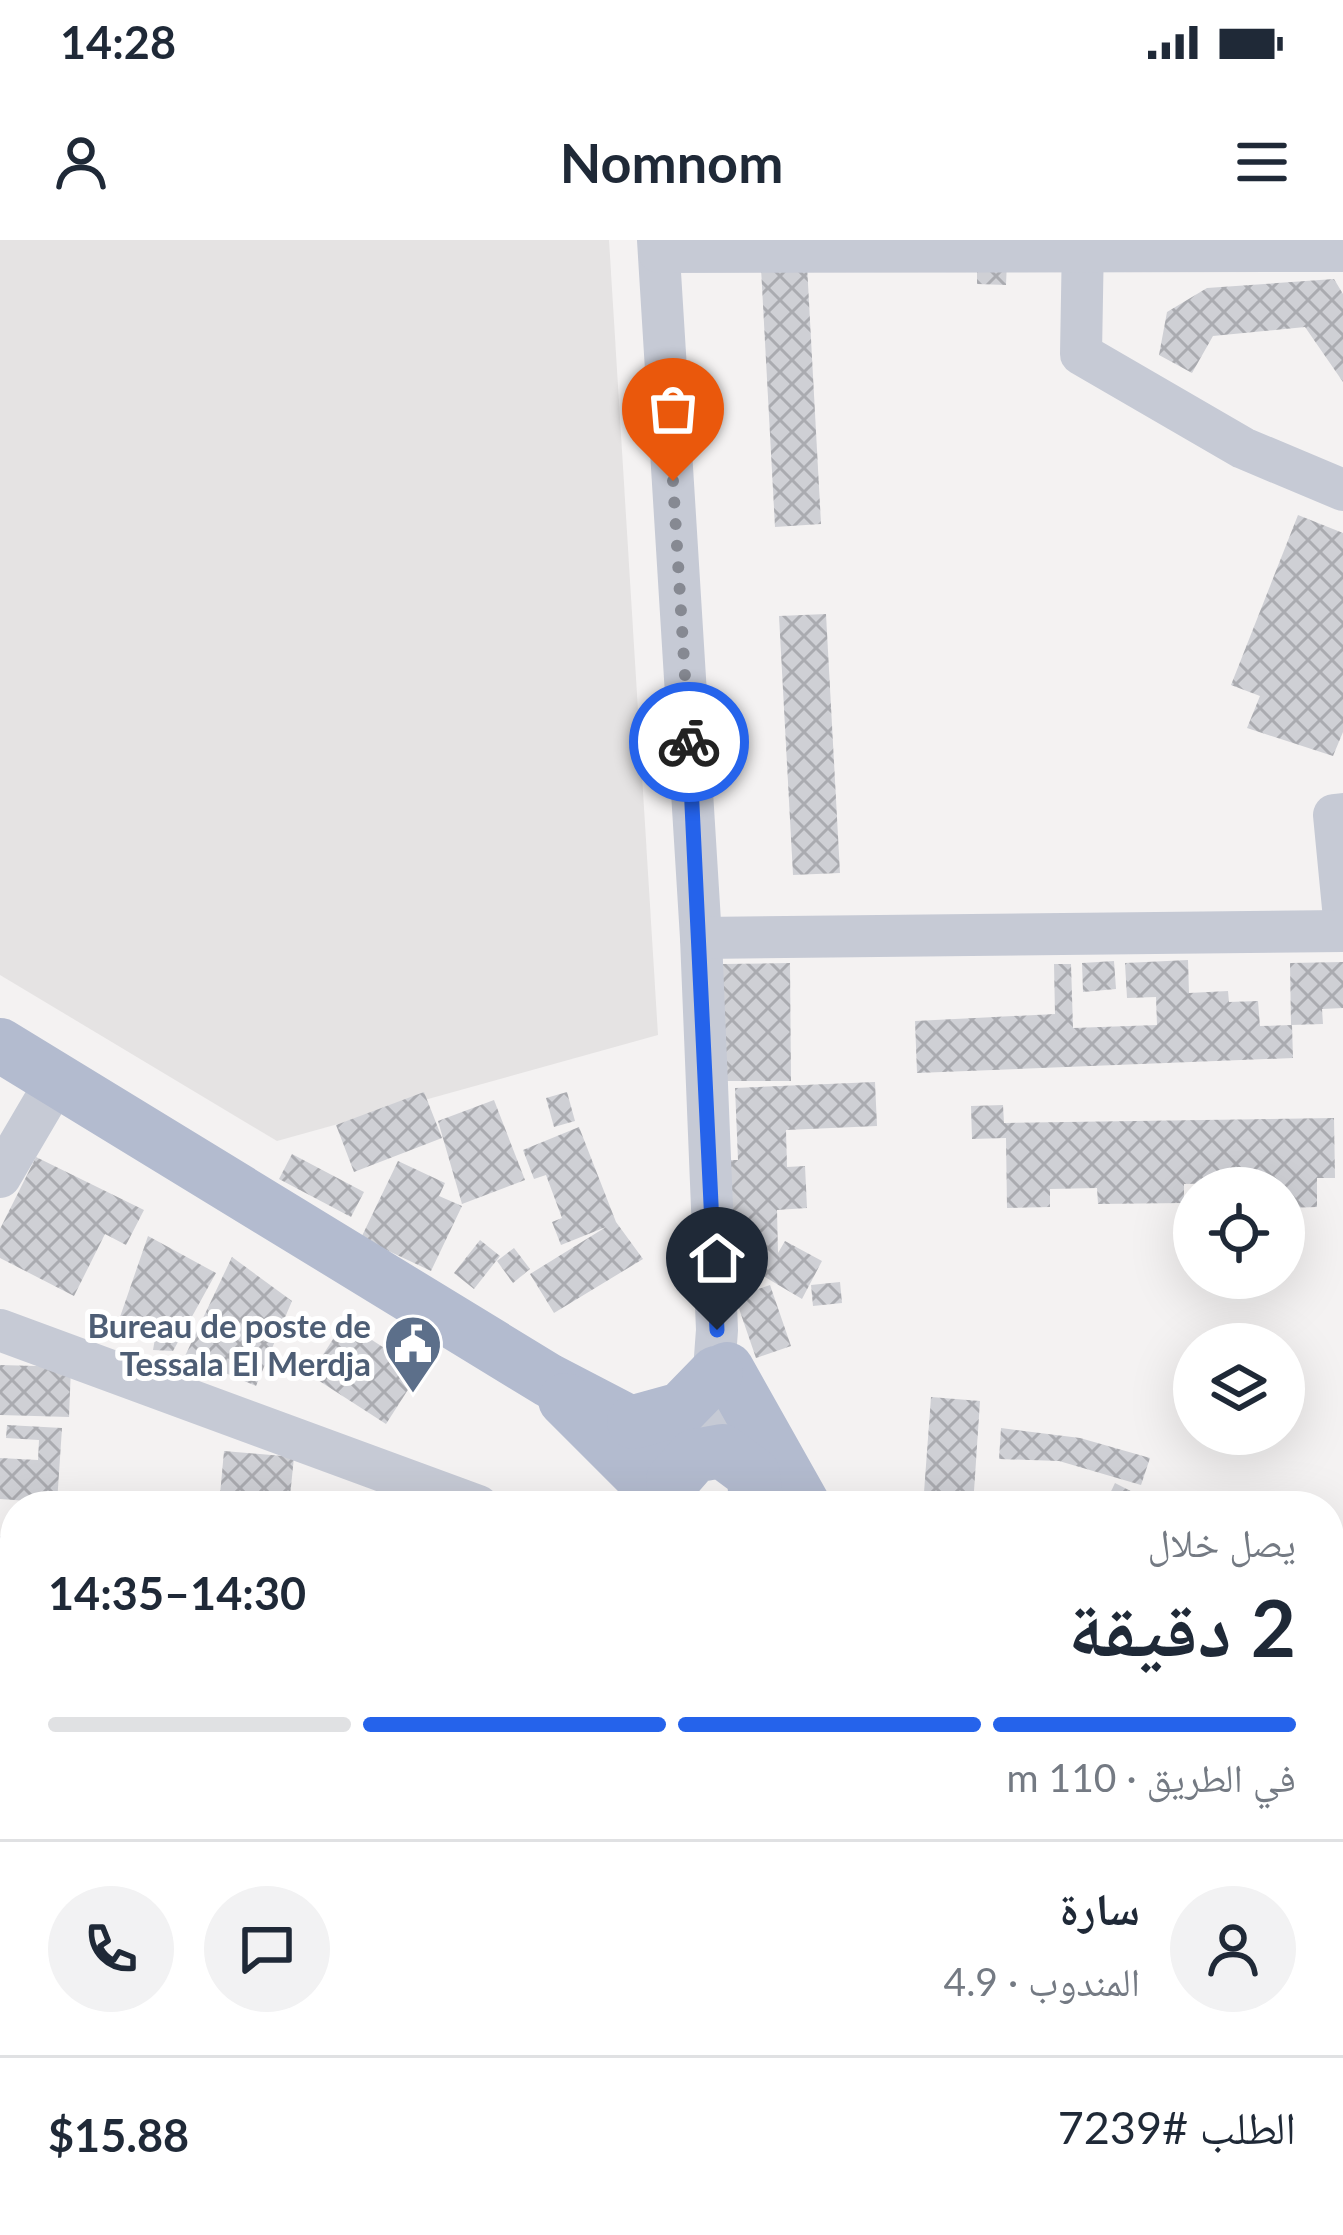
<!DOCTYPE html>
<html lang="ar">
<head>
<meta charset="utf-8">
<style>
	:root { --surface:#fff; --page:#f2f2f3; --text:#1f2937; --muted:#747a83; --line:#e0e1e3; --accent:#2563eb }
	body { margin:0; font-family:Lato,"Noto Naskh Arabic",sans-serif; background:var(--page); color:var(--text); direction:rtl; height:100vh; display:flex; flex-direction:column; font-size:45px; white-space:nowrap }
	* { box-sizing:border-box; margin:0 }
	p { font-size:39px; color:var(--muted) }
	.icon { flex:none; width:66px; height:66px; fill:none; stroke:currentColor; stroke-width:2; stroke-linecap:round; stroke-linejoin:round }
	.map { position:relative; flex:1; overflow:hidden; direction:ltr }
	.drawer { position:absolute; left:0px; top:1251px; width:1344px; height:744px; display:flex; flex-direction:column; background:var(--surface); border-radius:48px 48px 0 0; box-shadow:0 12px 48px #0002; direction:rtl }
	.drawer>* { flex:none }
	.buttons { position:absolute; left:1173px; top:927px; display:grid; gap:24px }
	.buttons a { display:grid; place-items:center; width:132px; height:132px; border-radius:50%; background:var(--surface); box-shadow:0 12px 48px #0002; font-size:60px }
	.pin { position:absolute; display:grid; place-items:center; width:102px; height:102px; color:#fff; margin:-123px -51px; border-radius:50% 50% 50% 0; rotate:-45deg; box-shadow:0 0 12px #0007 }
	.pin .icon { rotate:45deg }
	.courier { position:absolute; display:grid; place-items:center; width:120px; height:120px; margin:-60px; border:9px solid #2563eb; border-radius:50%; background:#fff; color:#222; box-shadow:0 3px 15px #0007 }
	.headline em { font-style:normal; font-weight:700 }
	.headline div { display:flex; flex-direction:column-reverse }
	.headline { display:flex; align-items:center; justify-content:space-between; height:204px; padding:0 48px }
	h1 { font-size:78px; font-weight:700; line-height:90px }
	.bar { display:grid; grid-template-columns:repeat(4,1fr); gap:18px 12px; align-content:center; height:144px; padding:0 48px }
	.bar i { height:15px; border-radius:9px; background:var(--line) }
	.bar .current { background:var(--accent) }
	.bar p { grid-column:span 4 }
	.line { display:flex; align-items:center; gap:30px; padding:0 48px; border-top:3px solid var(--line) }
	.line div { flex:1 }
	.round { display:grid; place-items:center; flex:none; width:126px; height:126px; border-radius:63px; background:var(--page) }
	.status { display:flex; justify-content:space-between; align-items:center; height:84px; padding:0 60px; background:var(--surface); direction:ltr }
	.status svg { height:33px; fill:currentColor }
	header { display:flex; justify-content:space-between; align-items:center; height:156px; padding:0 48px; background:var(--surface); font-size:54px; font-weight:700 }
	.map>svg:first-child { display:block }
	.education { fill:#e5e3e3 }
	.building { fill:url(#building-cross-hatch) }
	.lines { fill:none; stroke-linecap:round; stroke-linejoin:round }
	.minor { stroke:#c6cad5; stroke-width:42 }
	.major { stroke:#b3bbcf; stroke-width:54 }
	.done { stroke:#868992; stroke-width:12; stroke-dasharray:0 21.6 }
	.route { stroke:#2563eb; stroke-width:15 }
	.labels { text-anchor:middle; dominant-baseline:central; stroke-width:10; stroke-linejoin:round; paint-order:stroke }
	.service-label { font-size:33px; font-weight:bold; fill:#4e5e75; stroke:#fff; text-anchor:end }
</style>
</head>
<body>
<div class="status"><b>14:28</b><svg viewBox="0 0 49 12"><path d="M0 12V9h3v3zM5 12V6h3v6zM10 12V3h3v9zM15 12V0h3v12zM26 1h20v11H26zM47 4h2v5h-2z"/></svg></div>
<header><svg class="icon" aria-label="menu" viewBox="0 0 24 24"><path d="M4 6h16M4 12h16M4 18h16"/></svg>Nomnom<svg class="icon" aria-label="person" viewBox="0 0 24 24"><circle cx="12" cy="8" r="4"/><path d="M4 21q1-7 8-7t8 7"/></svg></header>
<div class="map">
<svg width="1343" height="1995" viewBox="0 0 1343 1995">
	<defs>
		<pattern id="building-cross-hatch" width="8" height="8" patternUnits="userSpaceOnUse" patternTransform="scale(3)"><rect width="8" height="8" fill="#cfd0d5"/><path d="M0 0l8 8M0 8l8-8" fill="none" stroke="#aaabb0"/></pattern>
	</defs>
	<rect width="100%" height="100%" fill="#f4f2f2"/>
	<g class="education">
		<path d="M 0,0 L 609,0 L 658,795 L 277,901 L 0,735 Z"/>
		<path d="M 894,1980 L 1124,1980 L 1125,1995 L 896,1995 Z"/>
	</g>
	<g class="building">
		<path d="M 977,20 L 1007,21 L 1006,45 L 977,44 Z"/>
		<path d="M 807,25 L 821,284 L 775,287 L 761,28 Z"/>
		<path d="M 1334,39 L 1343,54 L 1343,142 L 1305,87 L 1213,96 L 1192,133 L 1159,115 L 1167,72 L 1207,48 Z"/>
		<path d="M 1298,275 L 1343,293 L 1343,492 L 1333,516 L 1247,488 L 1260,456 L 1231,445 Z"/>
		<path d="M 826,374 L 840,633 L 793,635 L 779,376 Z"/>
		<path d="M 1188,720 L 1189,753 L 1228,751 L 1229,762 L 1258,761 L 1260,786 L 1292,785 L 1293,818 L 917,833 L 915,781 L 1055,774 L 1054,724 L 1071,724 L 1073,788 L 1157,785 L 1156,757 L 1127,758 L 1125,723 Z"/>
		<path d="M 1114,721 L 1116,749 L 1083,752 L 1082,723 Z"/>
		<path d="M 1343,722 L 1343,768 L 1322,769 L 1323,784 L 1291,785 L 1290,723 Z"/>
		<path d="M 790,723 L 791,841 L 723,841 L 722,724 Z"/>
		<path d="M 875,842 L 877,886 L 786,890 L 787,927 L 805,926 L 807,968 L 777,970 L 778,1013 L 785,1001 L 822,1021 L 802,1059 L 765,1037 L 730,1039 L 726,920 L 738,920 L 735,848 Z"/>
		<path d="M 424,852 L 442,898 L 354,932 L 336,885 Z"/>
		<path d="M 567,852 L 575,881 L 554,887 L 546,858 Z"/>
		<path d="M 494,860 L 525,940 L 462,964 L 438,881 Z"/>
		<path d="M 1003,865 L 1004,883 L 1334,878 L 1335,938 L 1317,938 L 1317,967 L 1284,968 L 1284,948 L 1232,948 L 1232,943 L 1184,944 L 1184,963 L 1098,964 L 1097,948 L 1050,949 L 1050,967 L 1007,968 L 1006,898 L 972,899 L 971,866 Z"/>
		<path d="M 579,887 L 616,982 L 643,1019 L 554,1073 L 530,1034 L 606,987 L 561,1005 L 552,982 L 562,978 L 546,935 L 534,939 L 523,910 Z"/>
		<path d="M 292,914 L 364,952 L 351,977 L 279,939 Z"/>
		<path d="M 36,917 L 144,970 L 126,1005 L 105,994 L 74,1056 L 0,1018 L 0,989 Z"/>
		<path d="M 398,921 L 445,943 L 439,956 L 462,966 L 431,1031 L 361,998 Z"/>
		<path d="M 148,996 L 216,1033 L 173,1111 L 153,1110 L 156,1093 L 120,1077 Z"/>
		<path d="M 480,1000 L 500,1016 L 474,1049 L 454,1033 Z"/>
		<path d="M 514,1008 L 530,1029 L 513,1043 L 497,1021 Z"/>
		<path d="M 232,1017 L 292,1061 L 256,1146 L 185,1116 Z"/>
		<path d="M 840,1042 L 842,1063 L 813,1066 L 811,1045 Z"/>
		<path d="M 770,1045 L 791,1106 L 756,1118 L 735,1057 Z"/>
		<path d="M 344,1082 L 420,1131 L 386,1184 L 310,1135 Z"/>
		<path d="M 0,1125 L 71,1127 L 69,1177 L 0,1175 Z"/>
		<path d="M 931,1157 L 980,1161 L 973,1266 L 923,1266 Z"/>
		<path d="M 7,1185 L 62,1188 L 57,1263 L 0,1259 L 0,1218 L 38,1220 L 39,1200 L 6,1198 Z"/>
		<path d="M 1001,1188 L 1080,1198 L 1150,1218 L 1141,1245 L 1059,1221 L 999,1219 Z"/>
		<path d="M 224,1211 L 294,1217 L 289,1266 L 219,1266 Z"/>
		<path d="M 1115,1243 L 1160,1266 L 1104,1266 Z"/>
		<path d="M 1343,1384 L 1343,1423 L 1329,1414 L 1329,1385 L 1338,1391 Z"/>
		<path d="M 0,1402 L 15,1402 L 15,1448 L 0,1449 Z"/>
		<path d="M 5,1464 L 15,1464 L 15,1531 L 4,1531 Z"/>
		<path d="M 1329,1513 L 1343,1520 L 1343,1592 L 1329,1585 Z"/>
		<path d="M 1329,1697 L 1343,1705 L 1343,1771 L 1334,1787 L 1329,1784 Z"/>
		<path d="M 1329,1790 L 1343,1798 L 1343,1862 L 1329,1853 Z"/>
		<path d="M 15,1794 L 15,1862 L 0,1863 L 0,1795 Z"/>
		<path d="M 1329,1874 L 1343,1892 L 1343,1967 L 1329,1977 Z"/>
		<path d="M 39,1980 L 105,1980 L 104,1984 L 83,1984 L 83,1995 L 38,1995 Z"/>
		<path d="M 108,1980 L 170,1980 L 170,1995 L 107,1995 Z"/>
		<path d="M 374,1980 L 428,1980 L 429,1995 L 375,1995 Z"/>
		<path d="M 436,1980 L 574,1980 L 575,1995 L 436,1995 Z"/>
		<path d="M 636,1980 L 674,1980 L 675,1995 L 637,1995 Z"/>
		<path d="M 757,1980 L 860,1980 L 861,1984 L 881,1983 L 882,1995 L 758,1995 Z"/>
		<path d="M 1060,1980 L 1109,1980 L 1109,1995 L 1061,1995 Z"/>
	</g>
	<g class="lines">
		<g class="minor">
			<path d="M 658,0 L 701,698 L 717,1090 L 708,1211"/>
			<path d="M 1083,0 L 1081,114 L 1243,208 L 1343,250"/>
			<path d="M 659,12 L 1343,11"/>
			<path d="M 1343,574 L 1334,575 L 1343,668"/>
			<path d="M 701,698 L 1343,691"/>
			<path d="M 0,937 L 57,840"/>
			<path d="M 0,1090 L 478,1266"/>
			<path d="M 0,1317 L 15,1319"/>
			<path d="M 1329,1317 L 1334,1309 L 1343,1314"/>
			<path d="M 0,1749 L 15,1744"/>
			<path d="M 0,1948 L 15,1948"/>
			<path d="M 22,1980 L 44,1995"/>
			<path d="M 325,1980 L 332,1995"/>
			<path d="M 598,1980 L 599,1995"/>
			<path d="M 1148,1980 L 1148,1995"/>
			<path d="M 1186,1980 L 1190,1995"/>
			<path d="M 1275,1995 L 1311,1980"/>
		</g>
		<g class="major">
			<path d="M 0,805 L 548,1140 L 694,1216"/>
			<path d="M 727,1129 L 804,1266"/>
			<path d="M 565,1160 L 671,1266"/>
			<path d="M 634,1182 L 681,1169 L 716,1133"/>
			<path d="M 673,1240 L 694,1216 L 722,1211 L 753,1234 L 757,1266"/>
			<path d="M 1329,1633 L 1343,1641"/>
			<path d="M 732,1980 L 733,1995"/>
		</g>
	</g>
	<g class="lines">
		<path class="done" d="M 673,241 L 689,502"/>
		<path class="route" d="M 689,502 L 717,1090"/>
	</g>
	<defs>
		<symbol id="civic-pin" viewBox="-11 -11 22 30"><path d="M0 17L-7.5 6A9.5 9.5 0 1 1 7.5 6Z" fill="#5c6f8a" stroke="#fff"/><path d="M-.6-6.5H3V-4.5H.6V-3L4-1V1h2V6H-6V1h2V-1L-.6-3ZM-1.2 2.5V6h2.4V2.5Z" fill="#fff"/></symbol>
	</defs>
	<g fill-rule="evenodd">
		<use href="#civic-pin" x="380" y="1071" width="66" height="90"/>
	</g>
	<g class="labels">
		<g class="service-label">
			<text x="371" y="1085">Bureau de poste de<tspan x="371" dy="38">Tessala El Merdja</tspan></text>
		</g>
	</g>
</svg>
<div class="buttons">
<a><svg class="icon" aria-label="locate" viewBox="0 0 24 24"><circle cx="12" cy="12" r="6"/><path d="M12 2v4M12 18v4M2 12h4M18 12h4"/></svg></a>
<a><svg class="icon" aria-label="layers" viewBox="0 0 24 24"><path d="M12 4l9 5-9 5-9-5zM3 14l9 5 9-5"/></svg></a>
</div>
<div class="pin" style="left:673px;top:241px;background:#ea580c"><svg class="icon" aria-label="bag" viewBox="0 0 24 24"><path d="M5 8h14l-1 12H6zM9 8a3 3 0 0 1 6 0"/></svg></div>
<div class="pin" style="left:717px;top:1090px;background:#1f2937"><svg class="icon" aria-label="home" viewBox="0 0 24 24"><path d="M3 11l9-7 9 7M6 9v11h12V9"/></svg></div>
<div class="courier" style="left:689px;top:502px"><svg class="icon" aria-label="bike" viewBox="0 0 24 24"><circle cx="6" cy="16" r="4"/><circle cx="18" cy="16" r="4"/><path d="M6 16l4-8h5l3 8M10 8l3 8H6M13 5h3"/></svg></div>
<section class="drawer">
<div class="headline"><div><h1>2 دقيقة</h1><p>يصل خلال</p></div><em>14:30–14:35</em></div>
<div class="bar"><i class="current"></i><i class="current"></i><i class="current"></i><i></i><p>في الطريق · 110 m</p></div>
<div class="line" style="height:216px"><a class="round"><svg class="icon" aria-label="person" viewBox="0 0 24 24"><circle cx="12" cy="8" r="4"/><path d="M4 21q1-7 8-7t8 7"/></svg></a><div><b>سارة</b><p>المندوب · 4.9</p></div><a class="round"><svg class="icon" aria-label="chat" viewBox="0 0 24 24"><path d="M4 5h16v11H9l-5 4z"/></svg></a><a class="round"><svg class="icon" aria-label="phone" viewBox="0 0 24 24"><path d="M5 4h4l2 5-3 2q2 4 5 5l2-3 5 2v4C11 20 4 13 5 4z"/></svg></a></div>
<div class="line" style="height:156px"><div>الطلب #7239</div><b>$15.88</b></div>
</section>
</div>
</body>
</html>
